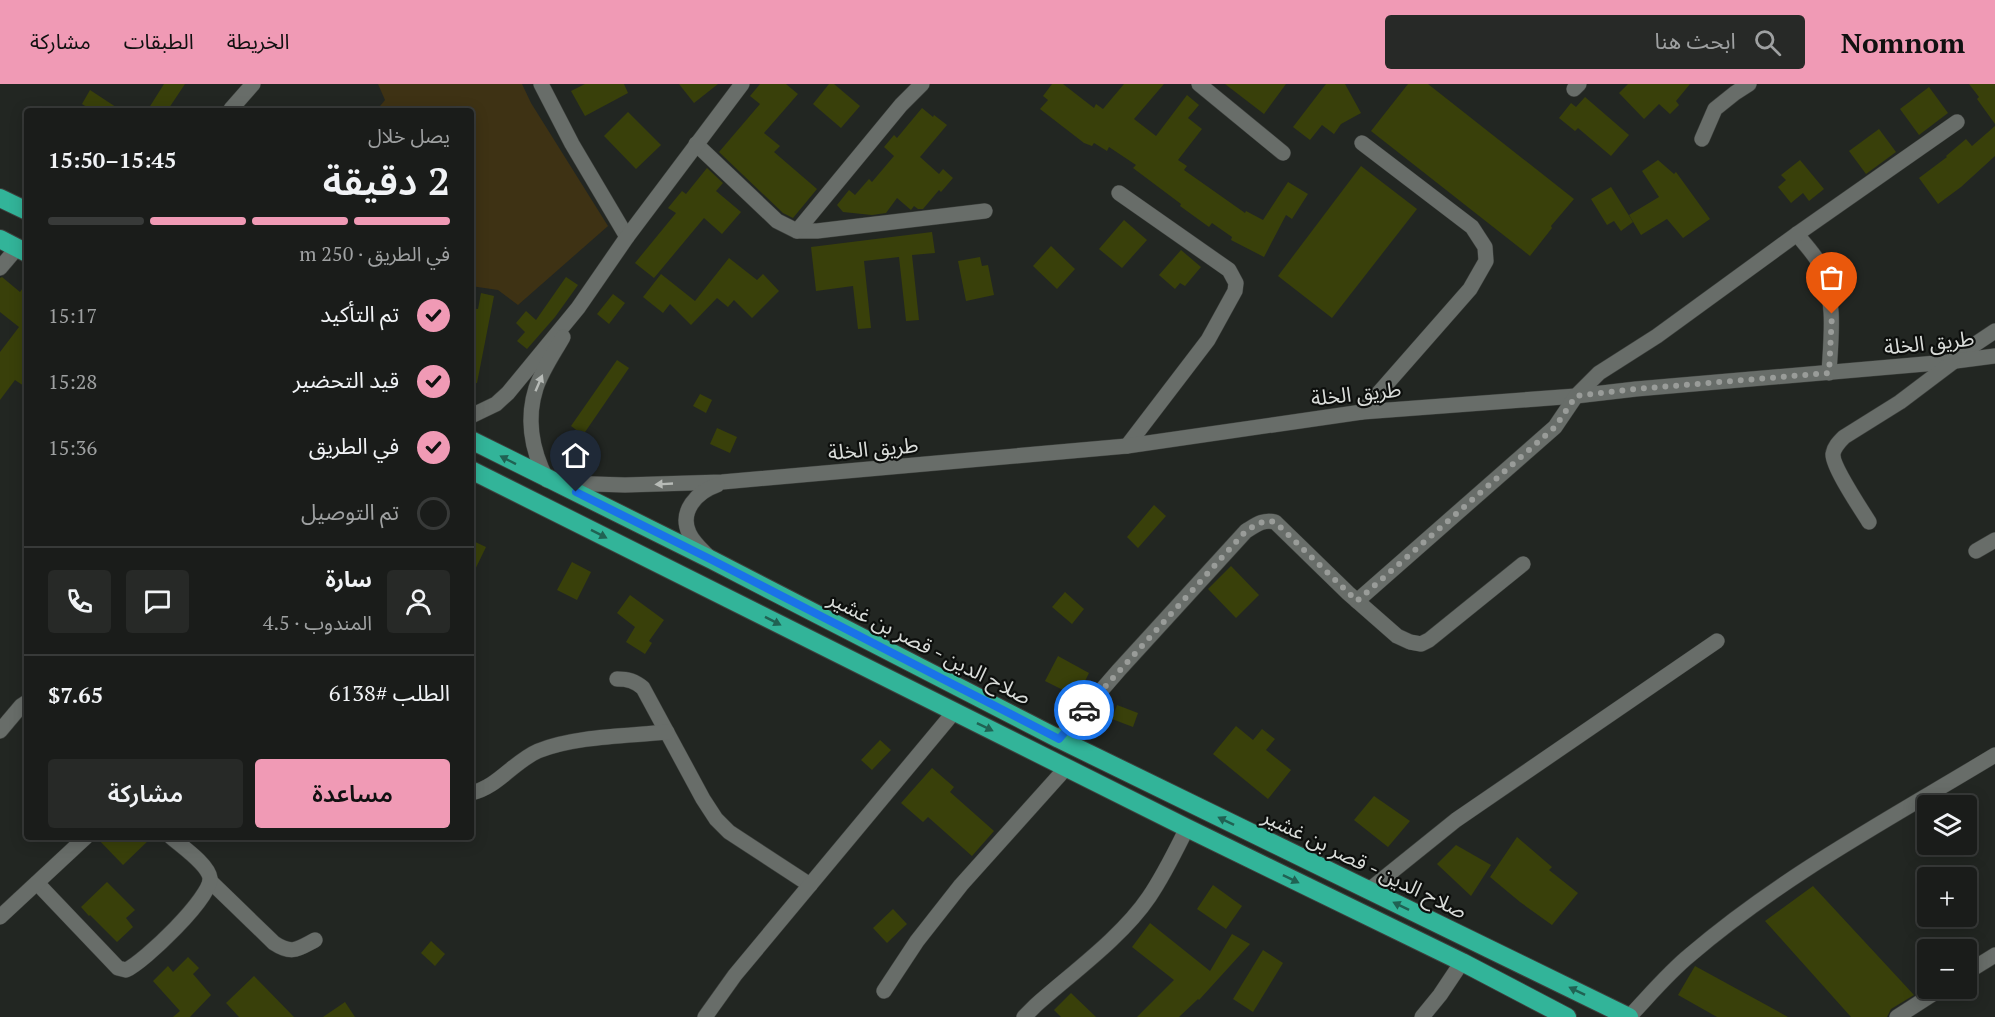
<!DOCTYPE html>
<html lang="ar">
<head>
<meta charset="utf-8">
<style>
	:root { --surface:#1a1c1a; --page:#272927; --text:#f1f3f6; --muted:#9fa1a2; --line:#383a39; --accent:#f09ab5 }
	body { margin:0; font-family:"PT Serif","Noto Sans Arabic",serif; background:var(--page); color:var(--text); direction:rtl; height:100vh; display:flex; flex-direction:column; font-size:22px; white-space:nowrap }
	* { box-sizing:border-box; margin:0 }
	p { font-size:20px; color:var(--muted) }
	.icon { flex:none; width:33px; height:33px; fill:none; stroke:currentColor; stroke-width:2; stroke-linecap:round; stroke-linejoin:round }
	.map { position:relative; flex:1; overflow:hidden; direction:ltr }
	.details { position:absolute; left:24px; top:24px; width:450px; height:732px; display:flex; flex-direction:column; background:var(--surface); border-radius:6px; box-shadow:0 3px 15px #0003,0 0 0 2px var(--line); direction:rtl }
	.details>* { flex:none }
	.controls { position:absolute; left:1917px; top:711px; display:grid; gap:12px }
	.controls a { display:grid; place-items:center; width:60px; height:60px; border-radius:6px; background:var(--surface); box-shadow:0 3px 15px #0003,0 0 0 2px var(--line); font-size:30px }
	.pin { position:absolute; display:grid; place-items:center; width:51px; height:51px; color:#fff; margin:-62px -26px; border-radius:50% 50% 50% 0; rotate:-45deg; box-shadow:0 0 6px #0007 }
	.pin .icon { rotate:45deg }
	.courier { position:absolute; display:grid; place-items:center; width:60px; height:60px; margin:-30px; border:4px solid #1a73e8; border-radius:50%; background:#fff; color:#222; box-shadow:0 2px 8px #0007 }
	.head em { font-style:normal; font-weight:600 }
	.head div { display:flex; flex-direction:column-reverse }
	.head { display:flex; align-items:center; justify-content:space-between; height:102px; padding:0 24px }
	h1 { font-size:39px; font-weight:600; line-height:45px }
	.bar { display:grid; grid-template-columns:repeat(4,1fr); gap:9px 6px; align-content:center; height:72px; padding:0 24px }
	.bar i { height:8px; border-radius:4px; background:var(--line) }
	.bar .on { background:var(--accent) }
	.bar p { grid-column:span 4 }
	.line { display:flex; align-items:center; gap:15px; padding:0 24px; border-top:2px solid var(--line) }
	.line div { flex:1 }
	.round { display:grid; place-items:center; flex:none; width:63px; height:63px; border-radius:6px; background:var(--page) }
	ol { padding:0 24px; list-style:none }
	li { display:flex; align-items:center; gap:18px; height:66px }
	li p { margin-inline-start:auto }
	li .icon { padding:6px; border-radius:50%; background:var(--accent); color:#111; stroke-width:4 }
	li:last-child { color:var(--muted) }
	li i { width:33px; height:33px; border:3px solid var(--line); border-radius:50% }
	.button { display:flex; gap:12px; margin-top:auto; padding:12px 24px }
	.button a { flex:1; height:69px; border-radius:6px; background:var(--accent); color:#111; font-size:24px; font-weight:600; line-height:69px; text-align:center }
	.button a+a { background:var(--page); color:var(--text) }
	header { display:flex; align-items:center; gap:36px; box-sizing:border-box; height:84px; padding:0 30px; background:var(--accent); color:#111 }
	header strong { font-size:28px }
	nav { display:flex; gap:33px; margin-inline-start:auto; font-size:21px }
	.search { width:420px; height:54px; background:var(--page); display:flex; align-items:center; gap:15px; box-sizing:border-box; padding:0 21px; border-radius:6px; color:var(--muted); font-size:22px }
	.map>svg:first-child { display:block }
	.green { fill:#3e3214 }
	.building { fill:#39400a }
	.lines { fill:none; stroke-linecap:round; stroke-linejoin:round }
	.minor-casing { stroke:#3d403d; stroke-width:16 }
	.highway-casing { stroke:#3d403d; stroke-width:20 }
	.minor { stroke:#686d69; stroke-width:15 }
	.highway { stroke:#32b499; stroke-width:18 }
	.oneway { fill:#b7bbb7 }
	.oneway2 { fill:#206253 }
	.done { stroke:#999c99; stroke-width:6; stroke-dasharray:0 10.8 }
	.route { stroke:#1a73e8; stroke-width:8 }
	.labels { text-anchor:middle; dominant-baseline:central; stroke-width:4.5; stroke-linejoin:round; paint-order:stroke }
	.street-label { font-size:21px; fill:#d9dcd9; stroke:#0d0f0d }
</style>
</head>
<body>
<header>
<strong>Nomnom</strong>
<div class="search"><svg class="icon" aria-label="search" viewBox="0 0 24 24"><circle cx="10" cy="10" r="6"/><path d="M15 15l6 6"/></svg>ابحث هنا</div>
<nav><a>الخريطة</a><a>الطبقات</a><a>مشاركة</a></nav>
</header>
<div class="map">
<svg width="1995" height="933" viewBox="0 0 1995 933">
	<rect width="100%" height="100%" fill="#222622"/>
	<path class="green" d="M 378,0 L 522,0 L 531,19 L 608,142 L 518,221 L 498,206 L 471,202 L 471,27 L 376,27 L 385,16 Z"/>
	<g class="building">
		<path d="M 164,0 L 185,0 L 167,27 L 147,27 Z"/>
		<path d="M 585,0 L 624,0 L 628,9 L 585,32 L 571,7 Z"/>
		<path d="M 679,0 L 718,0 L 694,19 Z"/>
		<path d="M 760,0 L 786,0 L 798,10 L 764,49 L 780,62 L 774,68 L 817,105 L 793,134 L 783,129 L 719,68 L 760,20 L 750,12 Z"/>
		<path d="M 829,0 L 834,0 L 860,22 L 841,44 L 813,20 Z"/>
		<path d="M 1052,0 L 1063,0 L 1094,24 L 1096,20 L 1103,25 L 1124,0 L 1164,0 L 1134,35 L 1156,52 L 1187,11 L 1199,21 L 1188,34 L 1202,45 L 1178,76 L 1187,82 L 1184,86 L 1245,129 L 1246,127 L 1263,136 L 1288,98 L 1308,110 L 1292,135 L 1286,131 L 1264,173 L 1231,156 L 1232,153 L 1212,139 L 1209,143 L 1180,122 L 1181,120 L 1133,84 L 1136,81 L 1109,63 L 1107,67 L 1094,59 L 1092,62 L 1084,59 L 1040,25 L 1048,16 L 1043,12 Z"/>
		<path d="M 1225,0 L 1286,0 L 1264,30 Z"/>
		<path d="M 1326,0 L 1345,0 L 1361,29 L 1341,40 L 1334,50 L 1322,41 L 1310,56 L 1293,43 Z"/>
		<path d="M 1408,0 L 1428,0 L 1574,115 L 1551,142 L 1552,144 L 1530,172 L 1371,47 Z"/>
		<path d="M 1628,0 L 1690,0 L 1676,17 L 1679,21 L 1670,30 L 1659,20 L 1644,35 L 1619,9 Z"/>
		<path d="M 1969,0 L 1995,0 L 1995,40 L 1977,15 L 1979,13 Z"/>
		<path d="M 1929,3 L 1948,29 L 1919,51 L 1900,25 Z"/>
		<path d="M 90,6 L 122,27 L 93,27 L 82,20 Z"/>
		<path d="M 1585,13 L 1629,51 L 1611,72 L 1578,44 L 1575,47 L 1559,34 L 1571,19 L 1576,23 Z"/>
		<path d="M 922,24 L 933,33 L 934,31 L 947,41 L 920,73 L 939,90 L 943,85 L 953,94 L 941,108 L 939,106 L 923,125 L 918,125 L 914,122 L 911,126 L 897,114 L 886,129 L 872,131 L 843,128 L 837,121 L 849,106 L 855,111 L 869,95 L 872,98 L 894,72 L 884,63 L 894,51 L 897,54 Z"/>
		<path d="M 628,28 L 661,61 L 636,85 L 604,52 Z"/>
		<path d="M 1995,42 L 1995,72 L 1961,103 L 1938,120 L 1919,94 L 1947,73 L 1946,72 L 1966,55 L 1972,62 Z"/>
		<path d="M 1879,45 L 1896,68 L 1866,90 L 1849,67 Z"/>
		<path d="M 1658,76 L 1674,90 L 1676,88 L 1710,135 L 1683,154 L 1667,135 L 1641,151 L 1629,131 L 1659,113 L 1642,87 Z"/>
		<path d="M 1800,76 L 1824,105 L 1809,117 L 1803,109 L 1791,119 L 1778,103 L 1786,96 L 1781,91 Z"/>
		<path d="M 1361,82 L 1417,125 L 1332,234 L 1278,192 Z"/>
		<path d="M 707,84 L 723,99 L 716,107 L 741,128 L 722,150 L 704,134 L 654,194 L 635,179 L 676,129 L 668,124 L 682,107 L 686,110 Z"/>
		<path d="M 1611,103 L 1633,138 L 1621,147 L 1614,137 L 1607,141 L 1591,115 Z"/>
		<path d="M 1124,136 L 1147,156 L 1122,184 L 1099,165 Z"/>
		<path d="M 932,148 L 935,169 L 912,171 L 919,236 L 906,237 L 899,173 L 864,177 L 871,244 L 858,245 L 853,202 L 816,207 L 811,163 Z"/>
		<path d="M 1051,162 L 1075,185 L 1057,205 L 1033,182 Z"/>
		<path d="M 1181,166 L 1201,183 L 1185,202 L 1180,199 L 1175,205 L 1159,191 Z"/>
		<path d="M 980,173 L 982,182 L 988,181 L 994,211 L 966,217 L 958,177 Z"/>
		<path d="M 729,174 L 757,196 L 763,190 L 779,207 L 752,234 L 734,216 L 728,223 L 717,214 L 691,241 L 670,220 L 663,229 L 643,213 L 661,190 L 695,217 Z"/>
		<path d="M 2,193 L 20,208 L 27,198 L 27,304 L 15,296 L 0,316 L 0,268 L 19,243 L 0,228 L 0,194 Z"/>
		<path d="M 566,193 L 578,201 L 555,233 L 527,265 L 517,257 L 525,248 L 516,239 L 526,227 L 536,236 Z"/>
		<path d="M 481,209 L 494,212 L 477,299 L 471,299 L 471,224 L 478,225 Z"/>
		<path d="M 613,210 L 625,219 L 609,240 L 597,230 Z"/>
		<path d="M 617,276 L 629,284 L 583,351 L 571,342 Z"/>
		<path d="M 700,310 L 712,316 L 706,329 L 693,322 Z"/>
		<path d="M 717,344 L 737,353 L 730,369 L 710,360 Z"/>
		<path d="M 1154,421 L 1166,432 L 1138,464 L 1127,453 Z"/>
		<path d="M 471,456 L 486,463 L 471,494 Z"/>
		<path d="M 572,478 L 591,488 L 577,516 L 557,506 Z"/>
		<path d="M 1231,482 L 1259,511 L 1236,534 L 1208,505 Z"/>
		<path d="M 1065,508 L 1084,525 L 1072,540 L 1052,523 Z"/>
		<path d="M 630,511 L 664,536 L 649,557 L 652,559 L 645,570 L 626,558 L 635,543 L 617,529 Z"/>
		<path d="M 1058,572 L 1089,589 L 1077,613 L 1045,597 Z"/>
		<path d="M 1117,621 L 1138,629 L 1133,643 L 1112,635 Z"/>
		<path d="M 1236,642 L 1253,656 L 1262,645 L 1275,655 L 1266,666 L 1291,686 L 1268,715 L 1213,670 Z"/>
		<path d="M 880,656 L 891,666 L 872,686 L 861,676 Z"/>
		<path d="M 932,684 L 954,703 L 950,708 L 994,747 L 972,772 L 928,733 L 923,738 L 901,719 Z"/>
		<path d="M 1374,712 L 1410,737 L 1388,763 L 1354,736 Z"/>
		<path d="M 96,753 L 152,753 L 123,781 Z"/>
		<path d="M 1517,753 L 1552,783 L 1549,786 L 1578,809 L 1552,841 L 1520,818 L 1490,793 Z"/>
		<path d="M 1456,761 L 1491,781 L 1471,812 L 1437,780 Z"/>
		<path d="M 107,798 L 135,826 L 126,834 L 133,843 L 117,858 L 90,831 L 89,832 L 81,823 Z"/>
		<path d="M 1213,801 L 1242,822 L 1226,845 L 1197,825 Z"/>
		<path d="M 1813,802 L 1914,911 L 1891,925 L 1887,933 L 1851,933 L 1765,837 Z"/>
		<path d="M 893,825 L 907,840 L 887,859 L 873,844 Z"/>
		<path d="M 1150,839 L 1210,887 L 1232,850 L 1250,860 L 1199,916 L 1198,915 L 1179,933 L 1137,933 L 1174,896 L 1132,863 Z"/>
		<path d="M 431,857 L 445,870 L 435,882 L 421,869 Z"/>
		<path d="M 1263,866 L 1283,879 L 1253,928 L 1233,915 Z"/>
		<path d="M 188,873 L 199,884 L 193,890 L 211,911 L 190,933 L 173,933 L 180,927 L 153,897 L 168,882 L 173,888 Z"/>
		<path d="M 1695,882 L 1788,933 L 1717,933 L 1678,911 Z"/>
		<path d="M 254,892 L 294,933 L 239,933 L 226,919 Z"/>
		<path d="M 1071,909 L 1096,933 L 1061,933 L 1054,926 Z"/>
		<path d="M 345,918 L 355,933 L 323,933 Z"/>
	</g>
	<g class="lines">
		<defs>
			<g id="minor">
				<path d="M 541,0 L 572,60 L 627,153"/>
				<path d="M 1199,0 L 1283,69"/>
				<path d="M 1574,5 L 1579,0"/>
				<path d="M 231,25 L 253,0"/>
				<path d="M 1702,55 L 1715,25 L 1735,9 L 1749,0"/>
				<path d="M 696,60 L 777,137 L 797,147 L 817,147 L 985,127"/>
				<path d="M 1119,109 L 1229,186 L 1236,199 L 1235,207 L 1208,256 L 1127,362"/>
				<path d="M 797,147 L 901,21 L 922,0"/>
				<path d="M 1797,150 C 1804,160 1816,171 1821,183 C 1836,218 1831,253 1829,289"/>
				<path d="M 0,184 L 17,164"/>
				<path d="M 1953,275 L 1995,247"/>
				<path d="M 1362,328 L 1470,205 L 1486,177 L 1485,163 L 1472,143 L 1362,59"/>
				<path d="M 471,332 L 496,320 L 508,309 L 578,224 L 627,153 L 742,0"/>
				<path d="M 547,396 C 532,367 526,335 536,304 C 542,286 554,269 563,253"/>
				<path d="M 562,399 L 625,401 L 722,398 L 1127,362 L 1362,328 L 1576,312 L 1636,305 L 1948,278 L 1995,272"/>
				<path d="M 1869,438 C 1861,425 1832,382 1833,370 C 1834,363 1839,358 1844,353 L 1900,318 L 1953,278"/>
				<path d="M 1976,467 L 1995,456"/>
				<path d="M 708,472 C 701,465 693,458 689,449 C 679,427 697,408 717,401"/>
				<path d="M 1357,517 L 1555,343 L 1576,312 L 1599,289 L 1657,252 L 1797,150 L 1957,38"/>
				<path d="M 617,595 C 628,595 635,597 643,604 L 703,715 L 716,735 L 729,748 L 810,801"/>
				<path d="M 0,647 L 21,622 L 27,618"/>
				<path d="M 1059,655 L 1119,586 L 1246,447 C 1256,441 1263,435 1275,438 L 1348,509 L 1397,552 L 1410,558 L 1421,560 L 1429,556 L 1523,480"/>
				<path d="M 471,709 C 498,703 513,678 538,667 C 574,652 628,652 667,648"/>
				<path d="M 210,797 L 274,859 C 292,871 298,865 315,856"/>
				<path d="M 37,799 L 118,884 L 126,886 C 144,878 212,813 210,794 C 208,780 181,762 171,753"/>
				<path d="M 1369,806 L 1456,736 L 1717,557"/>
				<path d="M 0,833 L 86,753"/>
				<path d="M 1966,889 L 1995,871"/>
				<path d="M 884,907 L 917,857 L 961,801 L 1066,684"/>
				<path d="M 705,933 L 735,891 L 954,628"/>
				<path d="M 1024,933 L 1036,921 C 1072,889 1122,853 1149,813 C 1164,791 1175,768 1187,744"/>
				<path d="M 1422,933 L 1440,911 L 1462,878"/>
				<path d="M 1629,933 C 1649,912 1668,889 1690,871 C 1782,792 1891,734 1995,671"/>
				<path d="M 1897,933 L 1942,904"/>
			</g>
			<g id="highway">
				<path d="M 0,114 L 27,127"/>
				<path d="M 0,155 L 27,169"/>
				<path d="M 471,356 L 712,476 L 1059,655 L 1629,933"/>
				<path d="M 471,386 L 1187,744 L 1462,878 L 1567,933"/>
			</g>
		</defs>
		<use href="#minor" class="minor-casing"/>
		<use href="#highway" class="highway-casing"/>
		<use href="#minor" class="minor"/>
		<use href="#highway" class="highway"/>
	</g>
	<defs><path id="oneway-solid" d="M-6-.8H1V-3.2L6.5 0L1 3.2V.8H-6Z" transform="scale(1.5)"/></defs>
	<g class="oneway">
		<use href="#oneway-solid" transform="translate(539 299) rotate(-67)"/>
		<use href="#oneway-solid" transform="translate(664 400) rotate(177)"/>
	</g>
	<g class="oneway2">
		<use href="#oneway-solid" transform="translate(508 376) rotate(-153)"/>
		<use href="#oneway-solid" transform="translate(599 450) rotate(27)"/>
		<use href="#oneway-solid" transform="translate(773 537) rotate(27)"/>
		<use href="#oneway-solid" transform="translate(985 643) rotate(26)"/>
		<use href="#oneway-solid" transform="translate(1226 737) rotate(-154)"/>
		<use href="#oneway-solid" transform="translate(1291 795) rotate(26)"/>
		<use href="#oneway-solid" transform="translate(1401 822) rotate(-154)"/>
		<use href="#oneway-solid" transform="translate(1577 907) rotate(-154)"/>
	</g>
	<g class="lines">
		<path class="done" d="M 1084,626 L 1246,447 C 1256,441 1263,435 1275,438 L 1357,517 L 1555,343 L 1576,312 L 1636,305 L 1829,289 L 1832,230"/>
		<path class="route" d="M 576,408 L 712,476 L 1059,655 L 1084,626"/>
	</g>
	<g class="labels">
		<g class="street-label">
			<text transform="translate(1929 258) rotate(-6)">طريق الخلة</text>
			<text transform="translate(1356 309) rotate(-6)">طريق الخلة</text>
			<text transform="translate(873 364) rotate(-5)">طريق الخلة</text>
			<text transform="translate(930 563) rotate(27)">صلاح الدين - قصر بن غشير</text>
			<text transform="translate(1365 779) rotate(26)">صلاح الدين - قصر بن غشير</text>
		</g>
	</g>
</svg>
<div class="controls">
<a><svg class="icon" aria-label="layers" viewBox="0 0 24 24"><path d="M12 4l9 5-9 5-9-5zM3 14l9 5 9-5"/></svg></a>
<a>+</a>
<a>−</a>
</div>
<div class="pin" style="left:1832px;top:230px;background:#ea580c"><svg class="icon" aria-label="bag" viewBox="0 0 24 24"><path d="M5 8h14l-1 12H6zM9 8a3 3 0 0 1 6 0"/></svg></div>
<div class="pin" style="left:576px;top:408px;background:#1f2937"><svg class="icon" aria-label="home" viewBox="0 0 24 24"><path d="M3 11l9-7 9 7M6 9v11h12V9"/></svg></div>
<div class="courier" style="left:1084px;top:626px"><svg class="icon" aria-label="car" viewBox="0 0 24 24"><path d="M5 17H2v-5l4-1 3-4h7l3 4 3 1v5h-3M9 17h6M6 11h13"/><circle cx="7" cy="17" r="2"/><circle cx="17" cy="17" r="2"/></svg></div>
<section class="details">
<div class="head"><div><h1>2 دقيقة</h1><p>يصل خلال</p></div><em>15:45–15:50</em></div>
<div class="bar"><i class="on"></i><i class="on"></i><i class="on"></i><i></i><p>في الطريق · 250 m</p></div>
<ol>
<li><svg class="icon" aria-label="check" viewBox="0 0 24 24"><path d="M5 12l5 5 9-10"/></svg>تم التأكيد<p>15:17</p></li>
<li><svg class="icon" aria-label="check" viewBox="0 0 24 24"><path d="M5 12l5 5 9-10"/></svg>قيد التحضير<p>15:28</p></li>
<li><svg class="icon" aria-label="check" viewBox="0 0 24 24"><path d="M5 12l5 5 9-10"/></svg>في الطريق<p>15:36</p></li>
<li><i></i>تم التوصيل</li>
</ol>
<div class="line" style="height:108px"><a class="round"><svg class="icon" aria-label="person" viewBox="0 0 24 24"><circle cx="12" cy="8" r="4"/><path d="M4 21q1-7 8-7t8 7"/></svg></a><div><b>سارة</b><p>المندوب · 4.5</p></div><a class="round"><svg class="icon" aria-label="chat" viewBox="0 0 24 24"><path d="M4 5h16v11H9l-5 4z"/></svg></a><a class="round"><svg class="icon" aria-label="phone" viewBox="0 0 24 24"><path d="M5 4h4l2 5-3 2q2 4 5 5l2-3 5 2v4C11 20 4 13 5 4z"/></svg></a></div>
<div class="line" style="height:78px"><div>الطلب #6138</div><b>$7.65</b></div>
<div class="button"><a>مساعدة</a><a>مشاركة</a></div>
</section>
</div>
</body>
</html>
